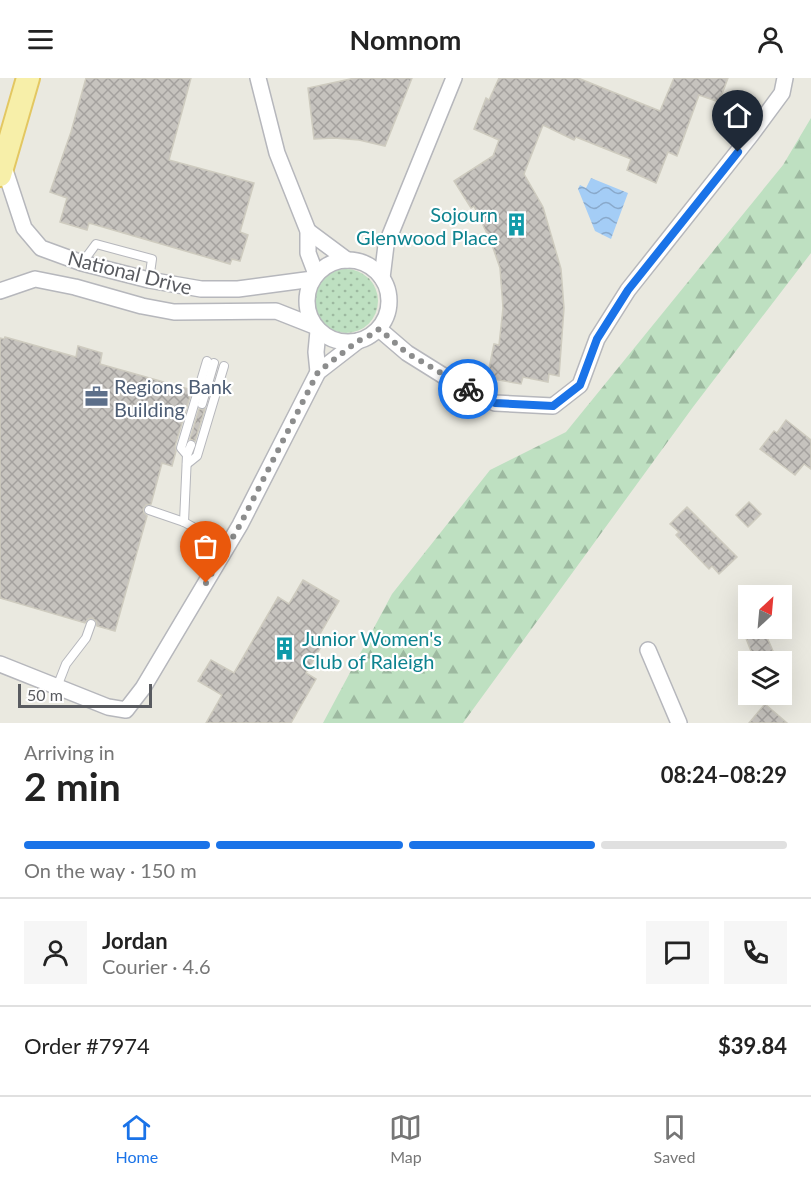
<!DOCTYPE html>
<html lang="en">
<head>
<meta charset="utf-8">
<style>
	:root { --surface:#fff; --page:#f6f6f6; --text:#222; --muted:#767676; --line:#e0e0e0; --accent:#1a73e8 }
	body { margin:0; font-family:Lato,sans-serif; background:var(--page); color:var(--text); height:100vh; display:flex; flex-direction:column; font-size:22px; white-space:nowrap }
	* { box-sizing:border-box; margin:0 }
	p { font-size:20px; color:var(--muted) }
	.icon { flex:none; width:33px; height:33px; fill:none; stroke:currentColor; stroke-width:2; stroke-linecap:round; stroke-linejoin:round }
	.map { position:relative; height:645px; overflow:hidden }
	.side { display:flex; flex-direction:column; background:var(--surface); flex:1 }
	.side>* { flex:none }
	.needle { width:39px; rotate:26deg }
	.buttons { position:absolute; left:738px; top:507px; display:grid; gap:12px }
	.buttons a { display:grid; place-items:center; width:54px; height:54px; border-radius:0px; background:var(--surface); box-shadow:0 6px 24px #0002; font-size:30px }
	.scale { position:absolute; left:18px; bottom:15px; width:134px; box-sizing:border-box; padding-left:6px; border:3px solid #595b60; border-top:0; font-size:16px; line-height:21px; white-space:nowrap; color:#595b60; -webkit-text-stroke:4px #fff; paint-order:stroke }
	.pin { position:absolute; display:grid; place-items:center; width:51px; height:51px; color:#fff; margin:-62px -26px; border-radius:50% 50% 50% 0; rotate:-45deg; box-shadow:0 0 6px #0007 }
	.pin .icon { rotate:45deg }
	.courier { position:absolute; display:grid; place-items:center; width:60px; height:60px; margin:-30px; border:4px solid #1a73e8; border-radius:50%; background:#fff; color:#222; box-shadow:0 2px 8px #0007 }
	.summary em { font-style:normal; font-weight:700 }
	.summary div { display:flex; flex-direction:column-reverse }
	.summary { display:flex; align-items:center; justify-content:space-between; height:102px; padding:0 24px }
	h1 { font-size:39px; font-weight:700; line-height:45px }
	.bar { display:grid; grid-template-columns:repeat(4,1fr); gap:9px 6px; align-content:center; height:72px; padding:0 24px }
	.bar i { height:8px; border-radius:4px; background:var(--line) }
	.bar .active { background:var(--accent) }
	.bar p { grid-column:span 4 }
	.line { display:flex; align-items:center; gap:15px; padding:0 24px; border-top:2px solid var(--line) }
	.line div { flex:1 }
	.round { display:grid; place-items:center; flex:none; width:63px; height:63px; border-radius:0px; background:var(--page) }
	header { display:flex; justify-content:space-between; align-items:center; height:78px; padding:0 24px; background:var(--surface); font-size:27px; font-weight:700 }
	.tab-bar { display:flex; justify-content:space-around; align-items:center; height:84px; border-top:2px solid var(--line); background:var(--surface); font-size:16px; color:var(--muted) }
	.tab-bar a { display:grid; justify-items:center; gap:3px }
	.tab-bar .active { color:var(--accent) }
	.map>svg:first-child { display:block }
	.grass { fill:url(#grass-dots) }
	.forest { fill:url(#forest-firs) }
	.water { fill:url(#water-waves) }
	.building { fill:url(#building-cross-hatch); stroke:#cecbbf; stroke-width:1.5 }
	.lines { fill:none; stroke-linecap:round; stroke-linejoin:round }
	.service-casing { stroke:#b6b7bc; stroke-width:10 }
	.minor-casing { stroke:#b6b7bc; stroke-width:18 }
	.primary-casing { stroke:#e3c761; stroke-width:26 }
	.service { stroke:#fff; stroke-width:8 }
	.minor { stroke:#fff; stroke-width:15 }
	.primary { stroke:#f7efa9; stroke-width:22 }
	.done { stroke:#8c8d8d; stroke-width:6; stroke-dasharray:0 10.8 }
	.route { stroke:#1a73e8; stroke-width:8 }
	.labels { text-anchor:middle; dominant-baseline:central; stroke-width:4.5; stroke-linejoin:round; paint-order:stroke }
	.culture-label { font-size:20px; fill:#0d838f; stroke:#fff; text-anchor:end }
	.street-label { font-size:20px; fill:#595b60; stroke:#fff }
	.service-label { font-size:20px; fill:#4e5e75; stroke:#fff; text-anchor:start }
</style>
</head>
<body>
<header><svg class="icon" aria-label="menu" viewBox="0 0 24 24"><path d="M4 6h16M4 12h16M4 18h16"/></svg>Nomnom<svg class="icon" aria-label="person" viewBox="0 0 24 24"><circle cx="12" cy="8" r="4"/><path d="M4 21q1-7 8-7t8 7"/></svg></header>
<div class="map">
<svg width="811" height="645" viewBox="0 0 811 645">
	<defs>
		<pattern id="grass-dots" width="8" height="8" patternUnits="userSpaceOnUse" patternTransform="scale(1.5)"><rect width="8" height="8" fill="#bee0c1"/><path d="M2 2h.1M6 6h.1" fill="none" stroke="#9db9a0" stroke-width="1.8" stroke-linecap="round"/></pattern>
		<pattern id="forest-firs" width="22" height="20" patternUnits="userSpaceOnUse" patternTransform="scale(1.5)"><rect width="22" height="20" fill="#bee0c1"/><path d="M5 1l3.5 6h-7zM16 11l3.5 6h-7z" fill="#9db9a0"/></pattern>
		<pattern id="water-waves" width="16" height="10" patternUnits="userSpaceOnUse" patternTransform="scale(1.5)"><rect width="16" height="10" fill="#a4cdf6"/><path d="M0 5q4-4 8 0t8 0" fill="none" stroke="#89a9cb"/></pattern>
		<pattern id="building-cross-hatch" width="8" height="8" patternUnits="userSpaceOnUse" patternTransform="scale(1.5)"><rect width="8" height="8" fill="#c6c3be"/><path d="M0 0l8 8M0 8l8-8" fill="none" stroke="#a4a19e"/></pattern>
	</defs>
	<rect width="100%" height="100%" fill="#eae9e0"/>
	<circle class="grass" cx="346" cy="223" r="32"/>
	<path class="forest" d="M 811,40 L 811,175 L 693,329 L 463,645 L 323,645 L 392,516 L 490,392 L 566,354 L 783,87 Z"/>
	<path class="water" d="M 591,100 L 628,115 L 611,161 L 595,153 L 578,111 L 580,107 L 586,110 Z"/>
	<g class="building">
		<path d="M 86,0 L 191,0 L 169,82 L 254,105 L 240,154 L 248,157 L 240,183 L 232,181 L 230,186 L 89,145 L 87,152 L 60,144 L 67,120 L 50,114 L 71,54 Z"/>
		<path d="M 355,0 L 412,0 L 385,68 L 359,62 L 334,60 L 314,61 L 308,10 Z"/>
		<path d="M 499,0 L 578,0 L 660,33 L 674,0 L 728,0 L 719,24 L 699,17 L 677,78 L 668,74 L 656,105 L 627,92 L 631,81 L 576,59 L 574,62 L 543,47 L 524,96 L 543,129 L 561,191 L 564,230 L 559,298 L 549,296 L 548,304 L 523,299 L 521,306 L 487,300 L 494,266 L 499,267 L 503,230 L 500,190 L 491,164 L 474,128 L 471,130 L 454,103 L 493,78 L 499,62 L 474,51 L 486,20 L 489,22 Z"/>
		<path d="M 5,259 L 76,279 L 78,268 L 102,275 L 100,286 L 192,312 L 175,368 L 176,373 L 172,388 L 162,385 L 151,426 L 146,427 L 143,431 L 144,435 L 147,438 L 115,553 L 97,548 L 96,543 L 92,540 L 88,541 L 85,545 L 0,520 L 0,260 L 4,261 Z"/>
		<path d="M 199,331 L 205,331 L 195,363 L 190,361 Z"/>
		<path d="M 786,342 L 811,362 L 811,391 L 804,386 L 795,397 L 760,371 L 774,353 L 777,355 Z"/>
		<path d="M 749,424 L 761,436 L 748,449 L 736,437 Z"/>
		<path d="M 687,429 L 737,479 L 719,496 L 712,488 L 709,491 L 676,457 L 679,454 L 670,446 Z"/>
		<path d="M 303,502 L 339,523 L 320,556 L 326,560 L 306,595 L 316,601 L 291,645 L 206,645 L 222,617 L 198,603 L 211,582 L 234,595 L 278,519 L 289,526 Z"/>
		<path d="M 742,550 L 763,550 L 773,573 L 754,581 Z"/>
		<path d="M 765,626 L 787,645 L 749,645 Z"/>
	</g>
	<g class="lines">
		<defs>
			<g id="service">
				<path d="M 82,185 L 96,166 L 152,181 L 149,202"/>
				<path d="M 202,326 L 214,285"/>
				<path d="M 187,377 L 181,370 L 207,283"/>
				<path d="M 187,386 L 197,378 L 224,288"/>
				<path d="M 149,432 L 184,444 L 227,468"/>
				<path d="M 184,444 L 187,377 L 191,367"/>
				<path d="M 57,609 L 66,586 L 86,560 L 91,546"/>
			</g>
			<g id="minor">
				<path d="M 258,0 L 277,75 L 308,153 L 308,175 L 316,196"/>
				<path d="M 3,86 L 24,150 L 41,170 L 82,185 L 149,202 L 201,211 L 238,211 L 313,201"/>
				<path d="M 308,153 L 347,182"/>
				<circle cx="348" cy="223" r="41"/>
				<path d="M 382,200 L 386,167 L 454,0"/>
				<path d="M 0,213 L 35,201 L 75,209 L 142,228 L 174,234 L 276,233 L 314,248"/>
				<path d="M 379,251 L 407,275 L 455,305 L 495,325 L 553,328 L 580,307 L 597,261 L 628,212 L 751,57 L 782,15 L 785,0"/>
				<path d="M 318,253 L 316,274 L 318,294"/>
				<path d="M 648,572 L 679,645"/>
				<path d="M 0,586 L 108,629 L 126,632 L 143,610 L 240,447 L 318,294 L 358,263"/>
			</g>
			<path id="primary" d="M 0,97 L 28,0"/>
		</defs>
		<use href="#service" class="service-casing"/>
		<use href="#minor" class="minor-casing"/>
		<use href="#primary" class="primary-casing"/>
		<use href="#service" class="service"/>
		<use href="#minor" class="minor"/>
		<use href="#primary" class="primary"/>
	</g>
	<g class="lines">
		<path class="done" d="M 206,505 L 240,447 L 318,294 L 358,263 L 369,258 L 379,251 L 407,275 L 468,311"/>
		<path class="route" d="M 468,311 L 495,325 L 553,328 L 580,307 L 597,261 L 628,212 L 738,74"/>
	</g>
	<defs>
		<symbol id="building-bare" viewBox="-9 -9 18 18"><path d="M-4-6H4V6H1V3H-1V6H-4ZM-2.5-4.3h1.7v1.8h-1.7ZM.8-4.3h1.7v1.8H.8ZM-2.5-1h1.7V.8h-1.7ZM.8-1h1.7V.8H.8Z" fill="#0f9aa8" stroke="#fff" stroke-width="2.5" paint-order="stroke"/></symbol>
		<symbol id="office-bare" viewBox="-9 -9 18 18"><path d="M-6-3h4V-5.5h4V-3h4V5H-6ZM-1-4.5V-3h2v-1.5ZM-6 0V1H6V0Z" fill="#5c6f8a" stroke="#fff" stroke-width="2.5" paint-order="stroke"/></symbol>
	</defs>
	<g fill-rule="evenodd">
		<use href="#building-bare" x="500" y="130" width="33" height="33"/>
		<use href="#office-bare" x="80" y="302" width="33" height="33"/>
		<use href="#building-bare" x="268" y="554" width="33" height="33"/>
	</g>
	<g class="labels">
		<g class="culture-label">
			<text x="498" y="136">Sojourn<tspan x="498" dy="23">Glenwood Place</tspan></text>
			<text x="302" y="560" text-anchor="start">Junior Women's<tspan x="302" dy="23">Club of Raleigh</tspan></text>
		</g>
		<g class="street-label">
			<text transform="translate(130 194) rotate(14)">National Drive</text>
		</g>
		<g class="service-label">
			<text x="114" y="308">Regions Bank<tspan x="114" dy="23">Building</tspan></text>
		</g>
	</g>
</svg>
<div class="buttons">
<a><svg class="needle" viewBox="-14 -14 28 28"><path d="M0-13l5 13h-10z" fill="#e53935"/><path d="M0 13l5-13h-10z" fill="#767676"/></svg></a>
<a><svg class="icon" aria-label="layers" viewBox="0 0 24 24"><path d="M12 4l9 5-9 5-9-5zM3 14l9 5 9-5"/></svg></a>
</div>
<div class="scale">50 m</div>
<div class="pin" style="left:206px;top:505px;background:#ea580c"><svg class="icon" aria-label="bag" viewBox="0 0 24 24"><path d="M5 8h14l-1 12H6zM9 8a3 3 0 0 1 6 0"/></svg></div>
<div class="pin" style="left:738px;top:74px;background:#1f2937"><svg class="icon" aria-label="home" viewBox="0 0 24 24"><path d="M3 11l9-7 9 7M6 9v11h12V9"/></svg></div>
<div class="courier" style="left:468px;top:311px"><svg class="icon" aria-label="bike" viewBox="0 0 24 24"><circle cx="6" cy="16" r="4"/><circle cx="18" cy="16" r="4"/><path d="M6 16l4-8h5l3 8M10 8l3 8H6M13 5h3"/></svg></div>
</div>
<section class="side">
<div class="summary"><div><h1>2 min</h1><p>Arriving in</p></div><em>08:24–08:29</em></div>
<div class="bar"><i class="active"></i><i class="active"></i><i class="active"></i><i></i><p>On the way · 150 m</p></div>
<div class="line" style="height:108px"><a class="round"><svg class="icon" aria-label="person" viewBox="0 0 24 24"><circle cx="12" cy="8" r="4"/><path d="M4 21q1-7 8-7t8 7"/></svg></a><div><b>Jordan</b><p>Courier · 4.6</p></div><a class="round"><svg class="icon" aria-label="chat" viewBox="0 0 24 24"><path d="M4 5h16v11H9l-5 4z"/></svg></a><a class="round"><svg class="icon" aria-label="phone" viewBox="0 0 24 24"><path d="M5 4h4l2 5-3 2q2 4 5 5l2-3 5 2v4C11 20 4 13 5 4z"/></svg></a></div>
<div class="line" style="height:78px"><div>Order #7974</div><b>$39.84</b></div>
</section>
<nav class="tab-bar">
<a class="active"><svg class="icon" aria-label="home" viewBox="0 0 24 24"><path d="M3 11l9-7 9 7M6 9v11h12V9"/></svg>Home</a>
<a><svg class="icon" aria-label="map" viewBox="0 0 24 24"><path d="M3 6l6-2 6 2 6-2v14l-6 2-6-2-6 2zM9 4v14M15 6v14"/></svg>Map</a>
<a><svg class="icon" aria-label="saved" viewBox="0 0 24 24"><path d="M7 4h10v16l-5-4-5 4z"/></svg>Saved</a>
</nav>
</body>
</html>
